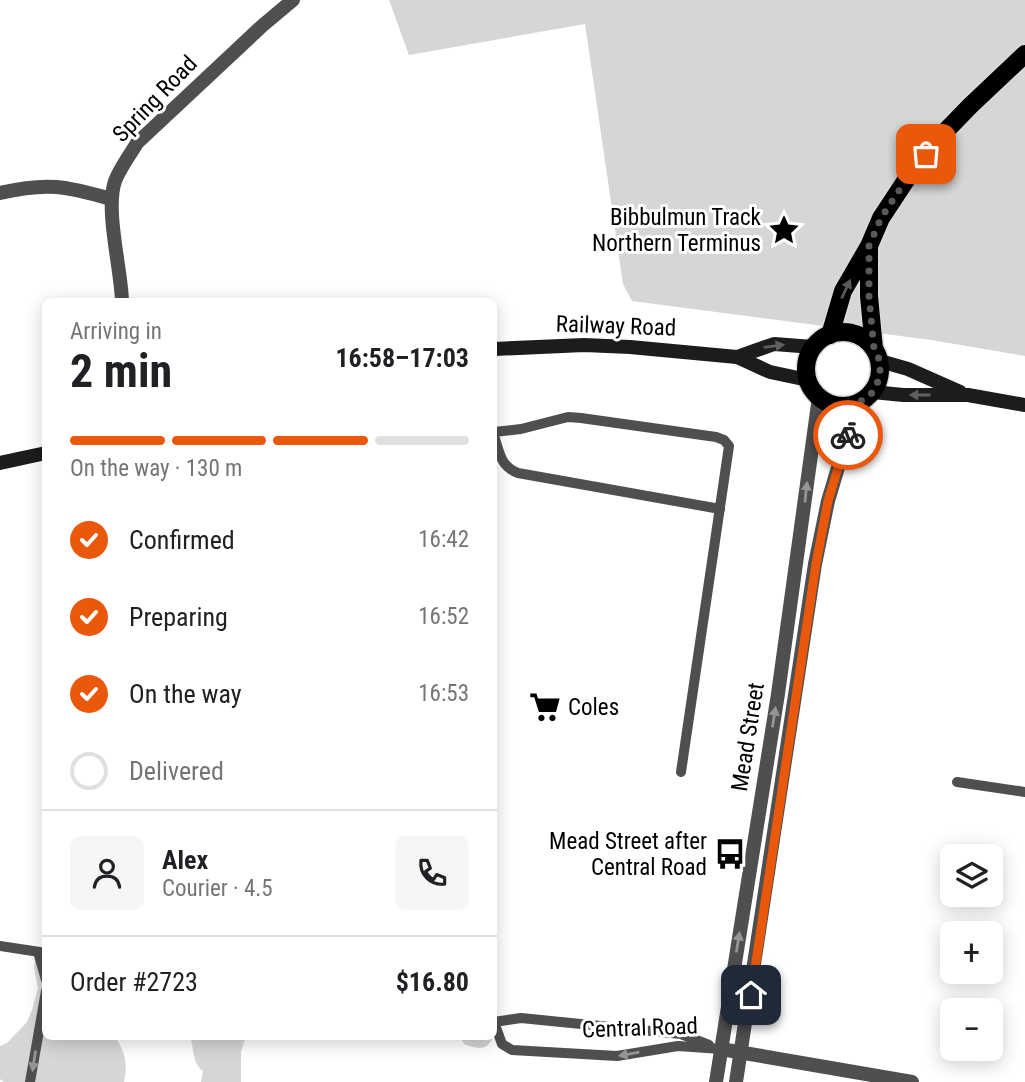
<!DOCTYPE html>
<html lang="en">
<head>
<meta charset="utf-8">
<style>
	:root { --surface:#fff; --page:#f6f6f6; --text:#202124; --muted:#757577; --line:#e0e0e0; --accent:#ea580c }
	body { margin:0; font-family:"Roboto Condensed",sans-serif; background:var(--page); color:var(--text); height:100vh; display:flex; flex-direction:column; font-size:26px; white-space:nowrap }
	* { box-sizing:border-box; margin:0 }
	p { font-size:23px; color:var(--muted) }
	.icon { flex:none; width:38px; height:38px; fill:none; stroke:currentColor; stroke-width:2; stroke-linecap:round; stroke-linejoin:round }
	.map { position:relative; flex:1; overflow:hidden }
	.side { position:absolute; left:42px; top:298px; width:455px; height:742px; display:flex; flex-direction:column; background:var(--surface); border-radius:10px; box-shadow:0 4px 18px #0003 }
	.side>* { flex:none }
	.buttons { position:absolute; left:940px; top:844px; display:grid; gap:14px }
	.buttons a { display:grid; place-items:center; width:63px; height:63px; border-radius:10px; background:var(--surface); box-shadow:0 4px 18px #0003; font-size:35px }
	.pin { position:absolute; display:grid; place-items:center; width:60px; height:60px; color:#fff; margin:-30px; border-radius:14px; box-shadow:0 4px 10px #0006 }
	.courier { position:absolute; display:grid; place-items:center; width:70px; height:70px; margin:-35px; border:5px solid #ea580c; border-radius:50%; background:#fff; color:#222; box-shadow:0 2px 9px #0007 }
	.summary em { font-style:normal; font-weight:700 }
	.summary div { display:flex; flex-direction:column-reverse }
	.summary { display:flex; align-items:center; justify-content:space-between; height:119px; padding:0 28px }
	h1 { font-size:46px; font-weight:700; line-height:52px }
	.bar { display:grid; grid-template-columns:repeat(4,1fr); gap:10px 7px; align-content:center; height:84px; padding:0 28px }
	.bar i { height:9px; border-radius:5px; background:var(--line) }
	.bar .current { background:var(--accent) }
	.bar p { grid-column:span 4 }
	.line { display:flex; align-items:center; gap:18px; padding:0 28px; border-top:2px solid var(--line) }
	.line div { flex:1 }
	.round { display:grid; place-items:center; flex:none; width:74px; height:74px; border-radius:10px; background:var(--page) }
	ol { padding:0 28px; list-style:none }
	li { display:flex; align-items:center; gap:21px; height:77px }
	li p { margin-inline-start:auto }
	li .icon { padding:7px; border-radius:50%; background:var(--accent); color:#fff; stroke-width:4 }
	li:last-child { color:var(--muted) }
	li i { width:38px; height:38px; border:4px solid var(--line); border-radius:50% }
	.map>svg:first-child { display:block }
	.green { fill:#d6d6d6 }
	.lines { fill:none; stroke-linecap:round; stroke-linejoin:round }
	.primary-casing { stroke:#dbdbdb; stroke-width:21 }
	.lane { stroke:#4f4f4f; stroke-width:10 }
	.street { stroke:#4f4f4f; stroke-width:14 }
	.secondary { stroke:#1c1c1c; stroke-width:14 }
	.primary { stroke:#000; stroke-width:18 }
	.oneway { fill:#595959 }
	.oneway2 { fill:#606060 }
	.oneway3 { fill:#959595 }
	.done { stroke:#595959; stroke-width:7; stroke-dasharray:0 12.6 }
	.route { stroke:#ea580c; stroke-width:9 }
	.labels { text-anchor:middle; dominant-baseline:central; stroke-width:6; stroke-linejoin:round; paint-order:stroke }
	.street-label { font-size:23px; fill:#000; stroke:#fff }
	.poi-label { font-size:23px; fill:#000; stroke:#fff; text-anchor:end }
</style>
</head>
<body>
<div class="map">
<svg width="1025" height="1082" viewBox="0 0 1025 1082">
	<rect width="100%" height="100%" fill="#fff"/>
	<g class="green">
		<path d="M 389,0 L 1025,0 L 1025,356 L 931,340 L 632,301 L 623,284 L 585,24 L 409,55 Z"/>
		<path d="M 35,958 L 45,960 L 46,1036 L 115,1036 C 125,1053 128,1062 124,1082 L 4,1082 L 0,1079 L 0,1046 L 7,1043 L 27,1022 L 32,1010 L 38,988 L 34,968 Z"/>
		<path d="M 190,1036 L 246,1036 L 241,1052 L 241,1082 L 201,1082 L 203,1071 C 192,1063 194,1048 190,1036 Z"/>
		<path d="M 460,1036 L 493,1036 C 488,1052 477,1049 464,1044 Z"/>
	</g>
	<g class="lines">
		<defs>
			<g id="primary">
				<path d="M 869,250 L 869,296 L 874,349"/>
				<circle cx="843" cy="369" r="37"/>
				<path d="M 830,335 L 843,291 L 869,246 L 881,218 L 912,171 L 939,138 L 970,106 L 1025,54"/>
			</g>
		</defs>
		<use href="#primary" class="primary-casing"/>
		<g class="lane">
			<path d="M 494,432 L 521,429 L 568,417 L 581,418 L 716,437 L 724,440 L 729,446 L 681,772"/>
			<path d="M 494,436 C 500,453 500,466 518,473 L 720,509"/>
			<path d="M 957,782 L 1025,792"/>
			<path d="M 0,946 L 46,953"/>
			<path d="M 38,952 L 46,980"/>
			<path d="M 494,1022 L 502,1044 L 512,1050 L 617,1056 L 678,1046 L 721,1049"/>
			<path d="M 494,1022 L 521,1018 L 681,1034 L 709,1045"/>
			<path d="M 30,1082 L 46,991"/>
		</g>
		<g class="street">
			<path d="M 0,193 C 47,182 66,186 111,199"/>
			<path d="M 122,301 C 121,268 105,210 115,181 C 120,168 130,155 137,143 L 262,26 L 293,0"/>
			<path d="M 721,1049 L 912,1082"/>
			<path d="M 716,1082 L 778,694 L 819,397"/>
			<path d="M 736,1082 L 815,564 L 828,501 L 857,404"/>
		</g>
		<g class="secondary">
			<path d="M 494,349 L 584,345 L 630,347 L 737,357 L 770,372 L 808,380"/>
			<path d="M 737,357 L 774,344 L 813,347"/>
			<path d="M 880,361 L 908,369 L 960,392"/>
			<path d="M 873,392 L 903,395 L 968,395 L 1025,405"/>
			<path d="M 0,463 L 46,453"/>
		</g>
		<use href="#primary" class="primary"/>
	</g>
	<defs><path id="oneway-solid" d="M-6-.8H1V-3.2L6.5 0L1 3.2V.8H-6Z" transform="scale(1.75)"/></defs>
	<use class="oneway" href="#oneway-solid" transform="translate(846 289) rotate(-65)"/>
	<g class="oneway2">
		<use href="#oneway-solid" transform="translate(774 346) rotate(-7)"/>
		<use href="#oneway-solid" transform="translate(920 395) rotate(-180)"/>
	</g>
	<g class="oneway3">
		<use href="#oneway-solid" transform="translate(806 492) rotate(-84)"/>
		<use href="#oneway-solid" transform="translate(774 717) rotate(-81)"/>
		<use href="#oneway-solid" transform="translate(738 942) rotate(-81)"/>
		<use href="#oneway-solid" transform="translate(629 1054) rotate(170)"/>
		<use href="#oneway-solid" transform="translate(34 1061) rotate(99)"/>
	</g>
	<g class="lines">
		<path class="done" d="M 848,435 L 857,404 L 873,392 L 880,377 L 880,361 L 874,349 L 869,296 L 869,246 L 881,218 L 912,171 L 926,154"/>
		<path class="route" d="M 751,995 L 816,564 L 828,501 L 848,435"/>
	</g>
	<defs>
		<symbol id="sight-bare" viewBox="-9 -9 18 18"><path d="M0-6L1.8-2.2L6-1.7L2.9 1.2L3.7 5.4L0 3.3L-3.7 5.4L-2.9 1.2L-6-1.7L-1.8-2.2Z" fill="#000" stroke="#fff" stroke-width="2.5" paint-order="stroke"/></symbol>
		<symbol id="supermarket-bare" viewBox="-9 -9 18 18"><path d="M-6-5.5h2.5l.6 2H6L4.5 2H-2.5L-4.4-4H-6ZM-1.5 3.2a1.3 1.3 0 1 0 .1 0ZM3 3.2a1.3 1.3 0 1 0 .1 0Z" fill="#000" stroke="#fff" stroke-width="2.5" paint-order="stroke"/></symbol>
		<symbol id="bus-bare" viewBox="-9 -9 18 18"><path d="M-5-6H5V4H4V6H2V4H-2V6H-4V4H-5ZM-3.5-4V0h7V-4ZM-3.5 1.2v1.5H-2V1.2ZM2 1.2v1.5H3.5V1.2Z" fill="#000" stroke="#fff" stroke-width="2.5" paint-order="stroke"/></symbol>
	</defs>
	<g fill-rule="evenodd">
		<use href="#sight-bare" x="762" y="208" width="44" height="44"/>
		<use href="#supermarket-bare" x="523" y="685" width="44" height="44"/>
		<use href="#bus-bare" x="708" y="832" width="44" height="44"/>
	</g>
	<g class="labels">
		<g class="street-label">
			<text transform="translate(155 99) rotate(-46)">Spring Road</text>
			<text transform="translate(616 326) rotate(2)">Railway Road</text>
			<text transform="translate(748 737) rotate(-81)">Mead Street</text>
			<text transform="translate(640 1028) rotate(-2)">Central Road</text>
		</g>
		<g class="poi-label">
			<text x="761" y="217">Bibbulmun Track<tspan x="761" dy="26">Northern Terminus</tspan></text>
			<text x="568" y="707" text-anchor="start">Coles</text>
			<text x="707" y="841">Mead Street after<tspan x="707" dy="26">Central Road</tspan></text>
		</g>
	</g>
</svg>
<div class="buttons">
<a><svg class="icon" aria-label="layers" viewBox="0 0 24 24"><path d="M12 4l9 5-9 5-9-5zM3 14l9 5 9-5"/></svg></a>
<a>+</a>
<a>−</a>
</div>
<div class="pin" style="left:926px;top:154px;background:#ea580c"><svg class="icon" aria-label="bag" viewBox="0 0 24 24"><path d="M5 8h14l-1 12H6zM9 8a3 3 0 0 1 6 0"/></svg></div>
<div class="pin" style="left:751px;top:995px;background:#1f2937"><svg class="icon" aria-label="home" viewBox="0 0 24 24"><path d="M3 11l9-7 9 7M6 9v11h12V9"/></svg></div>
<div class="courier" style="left:848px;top:435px"><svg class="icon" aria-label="bike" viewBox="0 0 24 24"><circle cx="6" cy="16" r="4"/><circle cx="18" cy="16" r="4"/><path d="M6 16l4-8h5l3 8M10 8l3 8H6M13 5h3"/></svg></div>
<section class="side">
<div class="summary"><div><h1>2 min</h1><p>Arriving in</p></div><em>16:58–17:03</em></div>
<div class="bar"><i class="current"></i><i class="current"></i><i class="current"></i><i></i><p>On the way · 130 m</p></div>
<ol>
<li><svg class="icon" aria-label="check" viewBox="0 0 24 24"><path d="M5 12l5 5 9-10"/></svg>Confirmed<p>16:42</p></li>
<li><svg class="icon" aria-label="check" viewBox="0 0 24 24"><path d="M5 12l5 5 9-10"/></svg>Preparing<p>16:52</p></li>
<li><svg class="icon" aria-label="check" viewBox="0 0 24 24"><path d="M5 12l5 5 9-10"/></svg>On the way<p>16:53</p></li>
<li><i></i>Delivered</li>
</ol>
<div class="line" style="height:126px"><a class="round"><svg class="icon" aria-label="person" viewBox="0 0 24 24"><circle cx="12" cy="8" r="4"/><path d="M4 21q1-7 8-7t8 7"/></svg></a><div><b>Alex</b><p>Courier · 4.5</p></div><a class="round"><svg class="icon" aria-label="phone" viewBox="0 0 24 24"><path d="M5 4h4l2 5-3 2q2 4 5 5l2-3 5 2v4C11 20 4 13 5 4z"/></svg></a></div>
<div class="line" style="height:91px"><div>Order #2723</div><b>$16.80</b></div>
</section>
</div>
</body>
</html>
